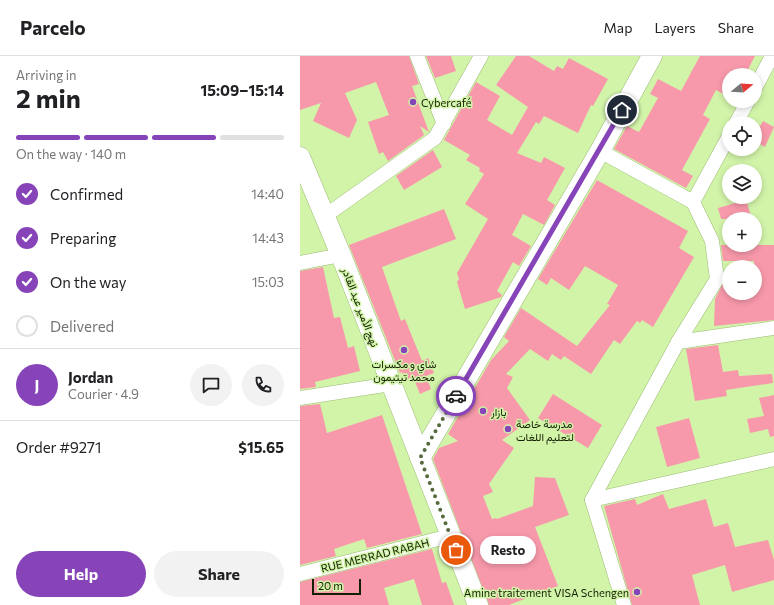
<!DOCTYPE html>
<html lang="en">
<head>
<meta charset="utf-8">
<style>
	:root { --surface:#fff; --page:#f2f2f2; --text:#202124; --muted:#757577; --line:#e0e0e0; --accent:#8744b8 }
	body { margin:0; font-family:Commissioner,Vazirmatn,sans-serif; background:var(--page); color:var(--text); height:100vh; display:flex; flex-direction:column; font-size:15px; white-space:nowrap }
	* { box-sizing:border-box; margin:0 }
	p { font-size:13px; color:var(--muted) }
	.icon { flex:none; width:22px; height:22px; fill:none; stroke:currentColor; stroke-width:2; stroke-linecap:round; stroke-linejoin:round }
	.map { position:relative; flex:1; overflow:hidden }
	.side { display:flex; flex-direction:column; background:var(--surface); width:300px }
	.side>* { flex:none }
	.needle { width:26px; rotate:72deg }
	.controls { position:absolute; left:422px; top:12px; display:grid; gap:8px }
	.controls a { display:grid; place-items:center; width:40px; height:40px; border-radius:50%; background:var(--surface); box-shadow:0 2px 6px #0003; font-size:20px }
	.scale { position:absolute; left:12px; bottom:10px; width:49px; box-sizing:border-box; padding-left:4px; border:2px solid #142003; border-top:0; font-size:11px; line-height:14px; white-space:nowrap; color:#142003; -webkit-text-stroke:3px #d2f4a9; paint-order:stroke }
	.pin { position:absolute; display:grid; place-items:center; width:34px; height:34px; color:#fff; margin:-17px; border:2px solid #fff; border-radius:50%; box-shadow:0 1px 4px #0007 }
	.courier { position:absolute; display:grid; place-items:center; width:40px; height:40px; margin:-20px; border:3px solid #8744b8; border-radius:50%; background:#fff; color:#222; box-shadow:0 1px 5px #0007 }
	.bubble { position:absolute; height:28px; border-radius:14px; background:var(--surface); box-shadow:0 2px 6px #0003; font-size:13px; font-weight:700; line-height:28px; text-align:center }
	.summary em { font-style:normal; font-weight:700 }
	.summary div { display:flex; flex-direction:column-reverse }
	.summary { display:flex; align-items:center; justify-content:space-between; height:68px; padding:0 16px }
	h1 { font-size:26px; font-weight:700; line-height:30px }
	.bar { display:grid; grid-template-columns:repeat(4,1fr); gap:6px 4px; align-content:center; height:48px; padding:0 16px }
	.bar i { height:5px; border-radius:3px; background:var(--line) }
	.bar .active { background:var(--accent) }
	.bar p { grid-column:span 4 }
	.line { display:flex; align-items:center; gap:10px; padding:0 16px; border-top:1px solid var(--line) }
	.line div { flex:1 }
	.round { display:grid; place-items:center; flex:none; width:42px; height:42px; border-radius:21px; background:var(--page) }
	ol { padding:0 16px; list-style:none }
	li { display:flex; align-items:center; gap:12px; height:44px }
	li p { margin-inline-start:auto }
	li .icon { padding:4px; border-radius:50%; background:var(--accent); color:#fff; stroke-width:4 }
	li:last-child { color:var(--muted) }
	li i { width:22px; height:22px; border:2px solid var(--line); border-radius:50% }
	.action { display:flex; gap:8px; margin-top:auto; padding:8px 16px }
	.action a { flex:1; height:46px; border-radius:24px; background:var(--accent); color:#fff; font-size:16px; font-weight:700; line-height:46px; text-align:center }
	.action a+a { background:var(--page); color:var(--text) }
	header { display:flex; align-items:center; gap:24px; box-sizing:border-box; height:56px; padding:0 20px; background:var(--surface); border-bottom:1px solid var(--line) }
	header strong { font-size:19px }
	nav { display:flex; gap:22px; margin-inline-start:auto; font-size:14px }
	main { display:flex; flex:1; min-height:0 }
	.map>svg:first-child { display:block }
	.building { fill:#f899ab }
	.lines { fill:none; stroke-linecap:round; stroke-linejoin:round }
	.street-casing { stroke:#9bbb73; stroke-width:15 }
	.secondary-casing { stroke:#9bbb73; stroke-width:21 }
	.street { stroke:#fff; stroke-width:14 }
	.secondary { stroke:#fff; stroke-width:20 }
	.done { stroke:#566a3d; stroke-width:4; stroke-dasharray:0 7.2 }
	.route { stroke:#8744b8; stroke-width:5 }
	.poi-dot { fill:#8744b8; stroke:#d2f4a9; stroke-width:1.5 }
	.labels { text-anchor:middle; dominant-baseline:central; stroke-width:3; stroke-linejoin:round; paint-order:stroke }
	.poi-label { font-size:11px; fill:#142003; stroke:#d2f4a9; text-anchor:start }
	.street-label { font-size:11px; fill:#142003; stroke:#d2f4a9 }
</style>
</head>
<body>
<header>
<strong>Parcelo</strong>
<nav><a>Map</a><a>Layers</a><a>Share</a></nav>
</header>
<main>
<section class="side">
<div class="summary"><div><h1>2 min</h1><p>Arriving in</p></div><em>15:09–15:14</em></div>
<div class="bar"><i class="active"></i><i class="active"></i><i class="active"></i><i></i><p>On the way · 140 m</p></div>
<ol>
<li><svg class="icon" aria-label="check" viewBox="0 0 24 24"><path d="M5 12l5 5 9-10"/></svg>Confirmed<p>14:40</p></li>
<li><svg class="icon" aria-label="check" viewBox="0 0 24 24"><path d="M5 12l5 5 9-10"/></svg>Preparing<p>14:43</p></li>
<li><svg class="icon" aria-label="check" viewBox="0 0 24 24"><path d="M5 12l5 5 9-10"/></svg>On the way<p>15:03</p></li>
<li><i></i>Delivered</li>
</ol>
<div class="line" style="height:72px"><b class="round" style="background:var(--accent);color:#fff">J</b><div><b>Jordan</b><p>Courier · 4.9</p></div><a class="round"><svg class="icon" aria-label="chat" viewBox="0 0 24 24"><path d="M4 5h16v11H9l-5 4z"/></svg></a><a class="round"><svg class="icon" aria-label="phone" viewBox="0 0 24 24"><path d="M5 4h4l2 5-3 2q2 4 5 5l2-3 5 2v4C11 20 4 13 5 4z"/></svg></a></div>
<div class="line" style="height:52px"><div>Order #9271</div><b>$15.65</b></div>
<div class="action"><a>Help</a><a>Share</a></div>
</section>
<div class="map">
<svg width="474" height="549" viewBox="0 0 474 549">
	<rect width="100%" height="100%" fill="#d2f4a9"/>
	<g class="building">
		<path d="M 0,0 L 109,0 L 119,28 L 112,30 L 129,76 L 120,70 L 124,79 L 88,105 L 83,96 L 79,98 L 68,66 L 89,59 L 76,26 L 45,37 L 57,64 L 49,82 L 13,65 L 21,47 L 0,54 Z"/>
		<path d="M 126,0 L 151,0 L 156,15 L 135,22 Z"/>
		<path d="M 216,0 L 229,0 L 254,15 L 257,10 L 263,13 L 269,2 L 308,23 L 293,50 L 291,49 L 278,77 L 244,60 L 239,68 L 236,66 L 217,97 L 241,107 L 244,101 L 265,112 L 247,144 L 255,149 L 244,169 L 223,158 L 212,179 L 231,190 L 219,210 L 213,206 L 197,235 L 202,239 L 201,241 L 165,253 L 157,226 L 159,223 L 157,217 L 188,163 L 165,148 L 184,118 L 179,115 L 180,112 L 166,104 L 170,99 L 144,84 L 176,26 L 200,40 L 187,64 L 212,79 L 228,51 L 196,29 Z"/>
		<path d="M 400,0 L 455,0 L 445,19 L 429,19 L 429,41 L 416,34 L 403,59 L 410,63 L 382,114 L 393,120 L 386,132 L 314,93 L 327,70 L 339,76 L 358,42 L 350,38 L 358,23 L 381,35 Z"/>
		<path d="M 463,65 L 474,71 L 465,91 L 455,85 L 455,79 Z"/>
		<path d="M 133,94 L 142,111 L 104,134 L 96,120 Z"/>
		<path d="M 297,124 L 388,175 L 379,192 L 394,201 L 353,271 L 342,264 L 340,267 L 337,265 L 320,288 L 314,284 L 291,318 L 264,300 L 261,304 L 252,298 L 248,305 L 230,293 L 206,318 L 213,321 L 207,332 L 230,364 L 202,384 L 214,392 L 189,428 L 193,436 L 183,440 L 192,463 L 196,462 L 197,463 L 233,450 L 235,421 L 255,422 L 269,459 L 235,471 L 258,530 L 209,549 L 189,549 L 133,403 L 139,392 L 158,385 L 148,378 L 191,304 L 209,285 L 204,281 L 221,252 L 277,290 L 310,249 L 307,248 L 318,229 L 285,210 L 269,234 L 251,222 L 247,229 L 238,223 Z"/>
		<path d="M 446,144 L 451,160 L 441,163 L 421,163 L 418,152 Z"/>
		<path d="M 144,153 L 156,183 L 82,211 L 101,265 L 105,263 L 122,305 L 128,302 L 134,317 L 126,320 L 131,333 L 120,338 L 113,321 L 105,324 L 102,316 L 100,317 L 49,189 Z"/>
		<path d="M 421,189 L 474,189 L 474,264 L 414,270 L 415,243 L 425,223 L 429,223 L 429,237 L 455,237 L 454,205 L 423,205 Z"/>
		<path d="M 23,211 L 34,262 L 40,261 L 48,292 L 54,290 L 60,315 L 15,326 L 16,331 L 0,333 L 0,215 Z"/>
		<path d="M 418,289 L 423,316 L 438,314 L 439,320 L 472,318 L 473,327 L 426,334 L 427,340 L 395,345 L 386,293 Z"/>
		<path d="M 253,338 L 302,369 L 288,392 L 238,362 Z"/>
		<path d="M 474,339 L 474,380 L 470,381 L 468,373 L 450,377 L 447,363 L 464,360 L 459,342 Z"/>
		<path d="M 20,348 L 27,377 L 82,359 L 122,478 L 67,492 L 64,483 L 34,493 L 36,500 L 0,509 L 0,350 Z"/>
		<path d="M 389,362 L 400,402 L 367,411 L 356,371 Z"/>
		<path d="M 363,438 L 369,453 L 406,443 L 414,471 L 428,467 L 435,491 L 468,484 L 474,504 L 474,524 L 432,536 L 425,509 L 392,519 L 400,549 L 332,549 L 304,450 L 335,443 L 337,449 Z"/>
		<path d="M 132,493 L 142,527 L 146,526 L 154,549 L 122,549 L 114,523 L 84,532 L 89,549 L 0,549 L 0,526 Z"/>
	</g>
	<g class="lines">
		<defs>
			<g id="street">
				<path d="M 117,0 L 144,68"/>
				<path d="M 455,32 L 472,0"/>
				<path d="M 436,67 L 448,45"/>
				<path d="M 300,95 L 393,146 L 412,185 L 417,223 L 378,286 L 292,444 L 324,549"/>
				<path d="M 393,146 L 429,80"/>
				<path d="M 25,160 L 135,82 L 181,0"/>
				<path d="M 0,207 L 41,199"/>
				<path d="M 378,286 L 474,272"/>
				<path d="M 0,342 L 91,328"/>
				<path d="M 292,444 L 474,403"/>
				<path d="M 0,518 L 150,480"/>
			</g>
			<g id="secondary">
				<path d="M 0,101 L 41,199 L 178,549"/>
				<path d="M 120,402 L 300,95 L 352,0"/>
			</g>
		</defs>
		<use href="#street" class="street-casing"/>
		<use href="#secondary" class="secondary-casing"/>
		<use href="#street" class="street"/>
		<use href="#secondary" class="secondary"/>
	</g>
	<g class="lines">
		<path class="done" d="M 156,494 L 120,402 L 156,340"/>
		<path class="route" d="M 156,340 L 322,54"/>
	</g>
	<g class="poi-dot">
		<circle cx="113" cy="46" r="4"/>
		<circle cx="104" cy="294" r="4"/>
		<circle cx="183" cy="355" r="4"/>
		<circle cx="208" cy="373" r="4"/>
		<circle cx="337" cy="536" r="4"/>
	</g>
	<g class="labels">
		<g class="poi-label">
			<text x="121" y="46">Cybercafé</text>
			<text x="104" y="307" text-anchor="middle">شاي و مكسرات<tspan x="104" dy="13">محمد تيتيمون</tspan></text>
			<text x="191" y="355">بازار</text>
			<text x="216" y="367">مدرسة خاصة<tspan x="216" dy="13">لتعليم اللغات</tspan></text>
			<text x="329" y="536" text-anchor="end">Amine traitement VISA Schengen</text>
		</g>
		<g class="street-label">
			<text transform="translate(61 251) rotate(69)">نهج الأمير عبد القادر</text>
			<text transform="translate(75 499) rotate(-14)">RUE MERRAD RABAH</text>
		</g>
	</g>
</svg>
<div class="controls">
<a><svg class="needle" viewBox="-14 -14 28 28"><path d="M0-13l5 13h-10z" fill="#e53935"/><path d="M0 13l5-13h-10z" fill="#757577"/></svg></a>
<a><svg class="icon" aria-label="locate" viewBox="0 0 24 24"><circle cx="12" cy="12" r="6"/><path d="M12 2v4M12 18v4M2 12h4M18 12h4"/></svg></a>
<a><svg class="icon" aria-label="layers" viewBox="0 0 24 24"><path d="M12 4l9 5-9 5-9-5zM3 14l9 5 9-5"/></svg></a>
<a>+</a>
<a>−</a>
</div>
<div class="scale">20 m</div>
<div class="pin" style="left:156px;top:494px;background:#ea580c"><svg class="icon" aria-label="bag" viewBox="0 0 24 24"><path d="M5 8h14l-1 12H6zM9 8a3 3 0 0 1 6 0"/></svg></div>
<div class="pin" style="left:322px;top:54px;background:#1f2937"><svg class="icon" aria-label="home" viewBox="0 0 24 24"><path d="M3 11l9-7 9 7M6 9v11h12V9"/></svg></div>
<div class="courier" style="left:156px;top:340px"><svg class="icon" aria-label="car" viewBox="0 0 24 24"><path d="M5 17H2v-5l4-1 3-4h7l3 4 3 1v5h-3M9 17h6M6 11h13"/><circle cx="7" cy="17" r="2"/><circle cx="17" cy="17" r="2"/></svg></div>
<div class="bubble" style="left:180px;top:480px;width:56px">Resto</div>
</div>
</main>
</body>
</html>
